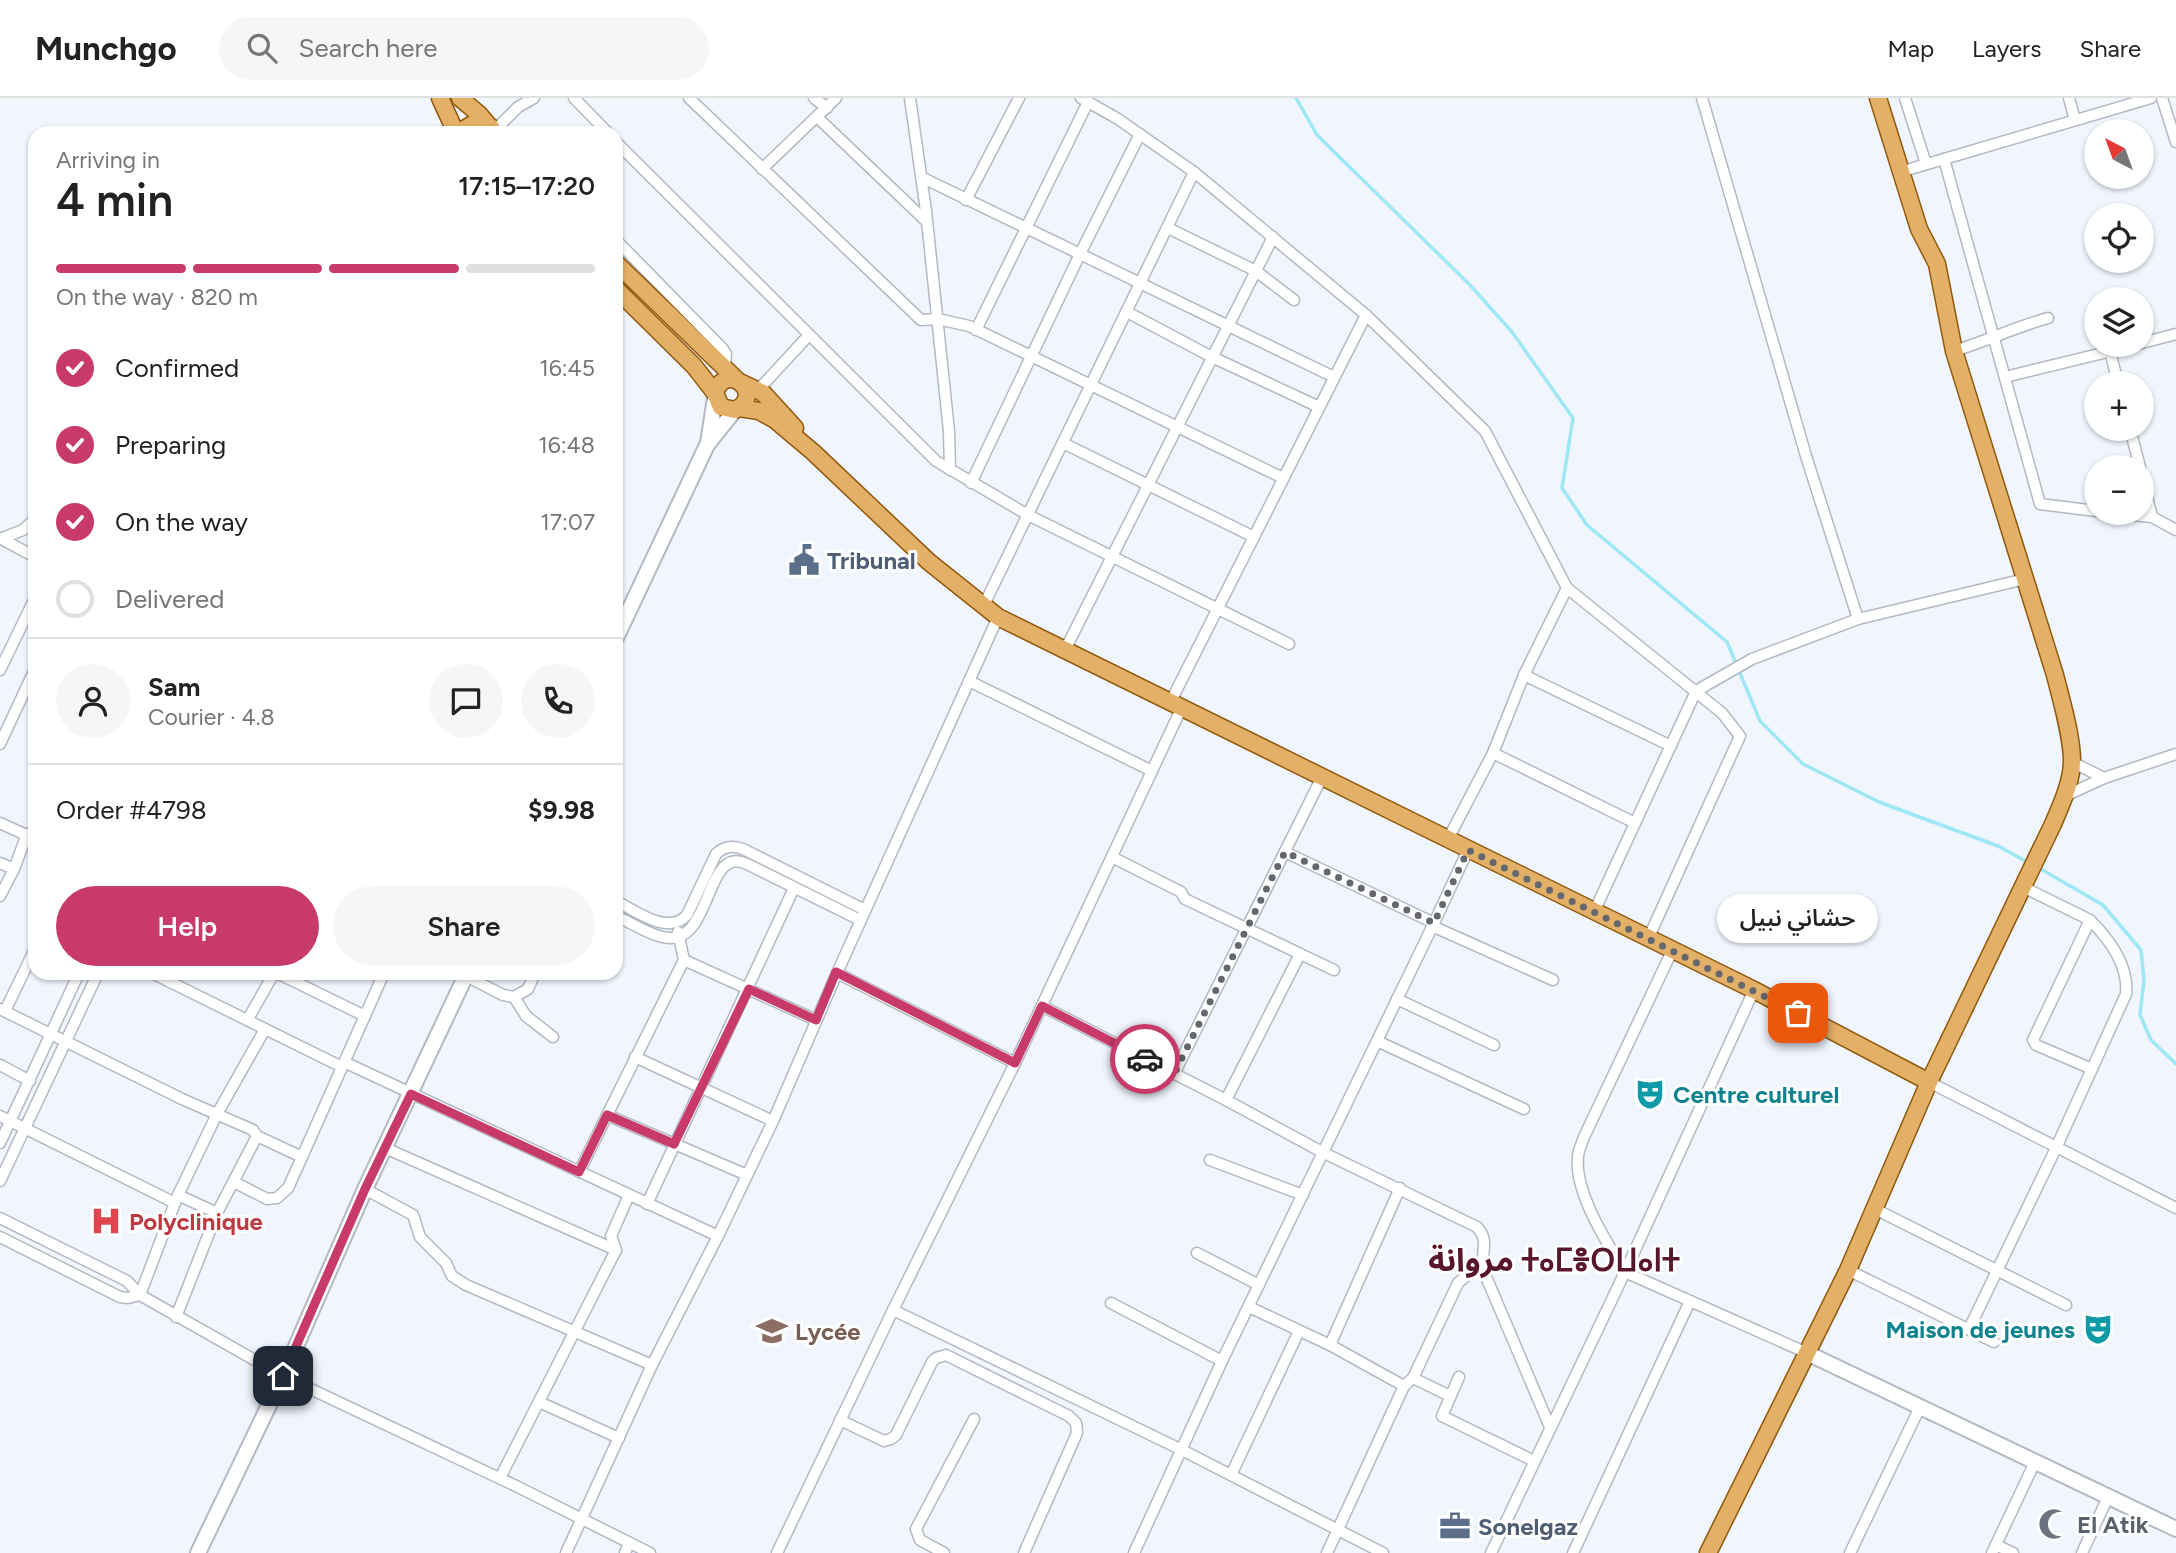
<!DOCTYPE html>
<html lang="en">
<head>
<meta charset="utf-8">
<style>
	:root { --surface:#fff; --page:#f6f6f6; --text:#222; --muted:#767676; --line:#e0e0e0; --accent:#c73a69 }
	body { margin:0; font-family:Figtree,"Noto Sans Arabic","Noto Sans Tifinagh",sans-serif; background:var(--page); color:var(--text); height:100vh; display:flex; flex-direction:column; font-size:26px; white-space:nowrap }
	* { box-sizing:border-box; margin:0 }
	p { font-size:23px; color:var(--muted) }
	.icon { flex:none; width:38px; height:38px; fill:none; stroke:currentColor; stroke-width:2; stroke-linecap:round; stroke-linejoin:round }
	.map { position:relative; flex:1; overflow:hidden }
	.side { position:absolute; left:28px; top:28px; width:595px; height:854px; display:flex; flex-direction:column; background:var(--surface); border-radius:21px; box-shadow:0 2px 5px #0004 }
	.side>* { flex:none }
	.needle { width:46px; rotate:319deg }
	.tools { position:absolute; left:2084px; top:21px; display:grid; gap:14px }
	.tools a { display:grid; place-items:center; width:70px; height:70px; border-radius:50%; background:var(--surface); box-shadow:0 2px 5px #0004; font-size:35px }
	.pin { position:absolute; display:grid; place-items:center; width:60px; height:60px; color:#fff; margin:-30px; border-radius:14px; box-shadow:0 4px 10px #0006 }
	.courier { position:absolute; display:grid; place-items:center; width:70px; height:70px; margin:-35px; border:5px solid #c73a69; border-radius:50%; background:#fff; color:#222; box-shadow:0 2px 9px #0007 }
	.bubble { position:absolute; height:49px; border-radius:24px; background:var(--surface); box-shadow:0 2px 5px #0004; font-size:23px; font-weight:600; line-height:49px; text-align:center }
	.overview em { font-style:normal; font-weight:600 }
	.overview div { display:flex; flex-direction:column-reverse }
	.overview { display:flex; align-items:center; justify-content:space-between; height:119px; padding:0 28px }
	h1 { font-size:46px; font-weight:600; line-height:52px }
	.bar { display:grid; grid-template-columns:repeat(4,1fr); gap:10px 7px; align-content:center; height:84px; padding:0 28px }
	.bar i { height:9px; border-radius:5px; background:var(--line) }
	.bar .active { background:var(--accent) }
	.bar p { grid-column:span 4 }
	.line { display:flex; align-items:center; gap:18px; padding:0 28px; border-top:2px solid var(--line) }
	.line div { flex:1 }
	.round { display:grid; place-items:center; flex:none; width:74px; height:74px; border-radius:37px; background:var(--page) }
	ol { padding:0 28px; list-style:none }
	li { display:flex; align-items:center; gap:21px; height:77px }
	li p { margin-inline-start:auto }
	li .icon { padding:7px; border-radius:50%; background:var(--accent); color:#fff; stroke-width:4 }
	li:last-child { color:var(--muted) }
	li i { width:38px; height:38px; border:4px solid var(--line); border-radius:50% }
	.action { display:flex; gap:14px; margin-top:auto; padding:14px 28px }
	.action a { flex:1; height:80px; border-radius:42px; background:var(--accent); color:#fff; font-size:28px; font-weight:600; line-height:80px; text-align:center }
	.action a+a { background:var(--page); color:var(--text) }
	header { display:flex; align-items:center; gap:42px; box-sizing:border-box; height:98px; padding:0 35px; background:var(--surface); border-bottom:2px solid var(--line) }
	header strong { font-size:33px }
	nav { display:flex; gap:38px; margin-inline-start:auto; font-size:24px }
	.search { width:490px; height:63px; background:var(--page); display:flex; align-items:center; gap:18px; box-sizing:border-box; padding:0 24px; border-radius:38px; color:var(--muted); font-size:26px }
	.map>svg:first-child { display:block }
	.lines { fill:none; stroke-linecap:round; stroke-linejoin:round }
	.stream { stroke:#9ee7f5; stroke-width:3.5 }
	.minor-casing { stroke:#b3b9c3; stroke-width:13 }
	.secondary-casing { stroke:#b3b9c3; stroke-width:18 }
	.primary-casing { stroke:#91590c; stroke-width:19 }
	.minor { stroke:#fff; stroke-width:10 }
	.secondary { stroke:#fff; stroke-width:14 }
	.primary { stroke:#e3b067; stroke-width:16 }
	.done { stroke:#64676d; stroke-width:7; stroke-dasharray:0 12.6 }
	.route { stroke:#c73a69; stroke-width:9 }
	.labels { text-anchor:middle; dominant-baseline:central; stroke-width:6; stroke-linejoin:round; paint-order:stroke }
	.service-label { font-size:24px; font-weight:bold; fill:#4e5e75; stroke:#fff; text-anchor:start }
	.culture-label { font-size:24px; font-weight:bold; fill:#0d838f; stroke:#fff; text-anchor:start }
	.health-label { font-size:24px; font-weight:bold; fill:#be3a42; stroke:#fff; text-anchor:start }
	.education-label { font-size:24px; font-weight:bold; fill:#785e54; stroke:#fff; text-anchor:start }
	.worship-label { font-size:24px; font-weight:bold; fill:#5b616d; stroke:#fff; text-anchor:start }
	.district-label { font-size:32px; font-weight:bold; fill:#59152c; stroke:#fff }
</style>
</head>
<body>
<header>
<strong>Munchgo</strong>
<div class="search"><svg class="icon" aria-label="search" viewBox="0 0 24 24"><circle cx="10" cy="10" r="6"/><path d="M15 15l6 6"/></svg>Search here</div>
<nav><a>Map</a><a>Layers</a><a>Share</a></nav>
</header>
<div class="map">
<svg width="2176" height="1455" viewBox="0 0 2176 1455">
	<rect width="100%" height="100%" fill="#f0f5fe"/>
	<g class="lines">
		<g class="stream">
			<path d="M 1296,0 L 1317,37 L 1470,187 L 1512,234 L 1573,320 L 1562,390 L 1587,427 L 1727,544 L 1760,623 L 1803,666 L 1879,704 L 1998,748 L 2029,765"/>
			<path d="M 2039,770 L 2103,807 L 2141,852 L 2144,882 L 2140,917 L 2151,942 L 2176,966"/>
		</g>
		<defs>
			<g id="minor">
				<path d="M 574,0 L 608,35"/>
				<path d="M 689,0 L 921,222 L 938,221 L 969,228 L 1283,380"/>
				<path d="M 814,0 L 827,10"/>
				<path d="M 910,0 L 926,113 L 949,333 L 950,372"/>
				<path d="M 1081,0 L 1118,21 L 1194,74 L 1366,217 L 1394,244 L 1485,333 L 1567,490 L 1722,615 L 1740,638 L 1648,841"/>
				<path d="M 1702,0 L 1806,358 L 1858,521"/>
				<path d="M 1905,0 L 1926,66"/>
				<path d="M 2069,0 L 2075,22"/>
				<path d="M 2162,0 L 2176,44"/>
				<path d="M 818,20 L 926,123"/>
				<path d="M 494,33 L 518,9 L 534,0"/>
				<path d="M 616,44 L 936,363 L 1028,417 L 1289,546"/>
				<path d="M 1944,61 L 2040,406 L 2096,413"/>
				<path d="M 762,71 L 836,0"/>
				<path d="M 1900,74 L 2151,0"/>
				<path d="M 923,80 L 1334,279"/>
				<path d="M 966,102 L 1019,0"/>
				<path d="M 1168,130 L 1256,173 L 1294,202"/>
				<path d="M 616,142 L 723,251 L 726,256 L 725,268"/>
				<path d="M 1127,214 L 1212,259 L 1319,309"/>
				<path d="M 976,232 L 1088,4"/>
				<path d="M 2142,245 L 2176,236"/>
				<path d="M 1954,253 C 1986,243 2016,229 2048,220"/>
				<path d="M 2110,253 L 2118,285"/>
				<path d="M 2005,279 L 2136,247"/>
				<path d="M 759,291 L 809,237"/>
				<path d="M 2130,331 L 2140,369"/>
				<path d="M 1063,345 L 1254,439"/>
				<path d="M 616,375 L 616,376"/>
				<path d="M 2142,378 L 2152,419"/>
				<path d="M 971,385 L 1080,156 L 1140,36"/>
				<path d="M 2113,415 L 2152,419 L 2176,432"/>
				<path d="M 0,440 L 35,459"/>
				<path d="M 0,441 L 23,432 L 35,421"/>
				<path d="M 983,509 L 1194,74"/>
				<path d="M 1065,552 L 1273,139"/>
				<path d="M 0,572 L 35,500"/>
				<path d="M 1524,577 L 1671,648"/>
				<path d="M 969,583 L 1152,673"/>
				<path d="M 1171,603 L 1366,217"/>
				<path d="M 0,646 L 35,571"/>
				<path d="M 1493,655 L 1635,725"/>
				<path d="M 2072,664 L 2104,680"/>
				<path d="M 2065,698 L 2104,680 L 2176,656"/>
				<path d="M 0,725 L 35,741"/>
				<path d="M 1448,741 L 1493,655 L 1524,577 L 1567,490"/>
				<path d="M 1285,754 L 1434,825"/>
				<path d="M 1112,759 L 1181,794 L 1185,801 L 1334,872"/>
				<path d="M 0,765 L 14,771"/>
				<path d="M 2023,789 L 2090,822 L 2033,942 L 2036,947 L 2092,971"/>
				<path d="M 0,798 L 14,771 L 27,736"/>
				<path d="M 616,803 C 636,813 668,838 687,817 L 716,756 C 724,748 732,747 743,751 L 865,812"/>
				<path d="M 1594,814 L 1696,593 L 1752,561 L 1858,521 L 2025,481"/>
				<path d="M 616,818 C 632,825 654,840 671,840 C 712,840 706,746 747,766 L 860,822"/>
				<path d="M 1432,828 L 1553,882"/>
				<path d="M 1672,853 L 1584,1039 C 1582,1045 1578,1053 1578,1059 C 1574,1094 1607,1145 1625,1174 L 1807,1255"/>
				<path d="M 684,862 L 816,922"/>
				<path d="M 152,875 L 342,969"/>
				<path d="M 277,875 L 365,918"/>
				<path d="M 460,875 L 503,897 L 514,899 L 528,891 L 535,875"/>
				<path d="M 837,875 L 1015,965"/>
				<path d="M 514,899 L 526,918 L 553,939"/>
				<path d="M 1397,901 L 1494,947"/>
				<path d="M 1042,908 L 1226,1002 L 1322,1054 L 1477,1129 C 1491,1144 1479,1156 1484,1174 L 1550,1329"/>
				<path d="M 0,911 L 182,1001 L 253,1032 L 257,1038"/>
				<path d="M 5,913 L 33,855"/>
				<path d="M 248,921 L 274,875"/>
				<path d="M 1377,943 L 1524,1011"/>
				<path d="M 635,959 L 773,1023"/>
				<path d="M 344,964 L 718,1138"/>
				<path d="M 0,967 L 30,983"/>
				<path d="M 1174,976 L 1322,679"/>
				<path d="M 1929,984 L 2176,1110"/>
				<path d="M 1226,1002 L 1300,856"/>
				<path d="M 607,1017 L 747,1077"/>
				<path d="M 0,1018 L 175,1105"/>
				<path d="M 0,1045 L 79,875"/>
				<path d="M 385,1050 L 616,1152"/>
				<path d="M 1210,1062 L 1303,1097"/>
				<path d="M 579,1074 L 684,862 L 678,834"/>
				<path d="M 0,1083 L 98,875"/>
				<path d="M 234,1084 L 267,1101 L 277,1100 L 288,1090 L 302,1059"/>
				<path d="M 365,1091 L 413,1117 L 420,1139 L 446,1165 L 452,1178 L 466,1187 L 652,1267"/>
				<path d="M 178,1097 L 217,1115"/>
				<path d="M 647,1106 L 794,790"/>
				<path d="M 1875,1111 L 2066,1207"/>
				<path d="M 0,1120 L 127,1183 L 140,1197 L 283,1278 L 516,1388 L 650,1455"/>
				<path d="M 0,1139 L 120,1199 L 128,1200 L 140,1197"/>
				<path d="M 1197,1155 L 1259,1187"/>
				<path d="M 1848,1172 L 1994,1244"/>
				<path d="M 140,1197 L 178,1097 L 217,1016 L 265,931"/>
				<path d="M 1111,1205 L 1222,1263"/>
				<path d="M 1249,1209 L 1330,1247 L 1404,1288"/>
				<path d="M 893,1212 L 1182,1352 L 1383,1455"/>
				<path d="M 176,1219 L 217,1115 L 257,1038 L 302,1059 L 384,875"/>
				<path d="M 1969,1231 L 2056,1050 L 2126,896 C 2129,868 2109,841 2090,822"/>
				<path d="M 1330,1247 L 1400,1090"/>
				<path d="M 1459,1279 L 1442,1318 L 1534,1363"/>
				<path d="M 1413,1280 L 1450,1298"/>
				<path d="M 539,1304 L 619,1340"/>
				<path d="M 840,1322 L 884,1343 L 891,1341 L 896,1337 L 932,1264 L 936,1260 L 946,1257 L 1069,1318 L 1076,1325 L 1077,1335 L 1024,1455"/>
				<path d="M 1231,1377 L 1299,1233"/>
				<path d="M 500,1380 L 616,1152 L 611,1138 L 629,1097"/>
				<path d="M 1996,1447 L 2013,1455"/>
				<path d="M 566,1455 L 652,1267 L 718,1138 L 773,1023 L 837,875 L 998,519"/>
				<path d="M 625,1455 L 629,1445"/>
				<path d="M 777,1455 L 893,1212 L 1015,965 L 1182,609"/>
				<path d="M 944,1455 L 920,1442 L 916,1431 L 974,1321"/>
				<path d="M 1134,1455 L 1222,1263 L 1434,825 L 1468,752"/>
				<path d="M 1327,1455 L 1404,1288 L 1413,1280 L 1458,1185 L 1482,1164"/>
				<path d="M 1491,1455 L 1625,1174 L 1754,892"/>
				<path d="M 1573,1455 L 1690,1203"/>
				<path d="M 1850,1455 L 1920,1309"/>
				<path d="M 1992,1455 L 2035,1364"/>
				<path d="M 2082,1455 L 2108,1399"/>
			</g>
			<g id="secondary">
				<path d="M 708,345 L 715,300"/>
				<path d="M 616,540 L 707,347 L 735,312"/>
				<path d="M 1807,1255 L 2176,1431"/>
				<path d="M 198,1455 L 283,1278 L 365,1091 L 467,875"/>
			</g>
			<g id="primary">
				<path d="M 440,0 L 456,35"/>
				<path d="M 460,0 L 480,17 L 495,35"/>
				<path d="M 462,35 L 466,30 L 476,24 L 491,29"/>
				<path d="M 616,165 L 737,282"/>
				<path d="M 616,191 L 694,268 L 715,295 L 721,309 L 735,312 C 767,296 725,262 715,295"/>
				<path d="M 742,285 L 763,295 L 795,330"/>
				<path d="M 739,310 L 759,313 L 775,322 L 813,354 L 929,464 L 998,519 L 1754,892 L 1929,984"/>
				<path d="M 1708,1455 L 1848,1172 L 1929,984 L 2053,726 C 2061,707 2072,684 2072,663 C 2072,638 2061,601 2055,577 L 1954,253 L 1937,166 L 1919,131 L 1878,0"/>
			</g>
		</defs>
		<use href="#minor" class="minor-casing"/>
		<use href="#secondary" class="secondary-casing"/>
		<use href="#primary" class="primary-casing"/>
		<use href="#minor" class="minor"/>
		<use href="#secondary" class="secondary"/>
		<use href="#primary" class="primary"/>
	</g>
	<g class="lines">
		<path class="done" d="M 1145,961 L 1174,976 L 1285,754 L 1434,825 L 1468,752 L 1798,915"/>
		<path class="route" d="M 283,1278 L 365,1091 L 411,996 L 579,1074 L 607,1017 L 674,1046 L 749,891 L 816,922 L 836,874 L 1015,965 L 1042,908 L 1145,961"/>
	</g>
	<defs>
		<symbol id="civic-bare" viewBox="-9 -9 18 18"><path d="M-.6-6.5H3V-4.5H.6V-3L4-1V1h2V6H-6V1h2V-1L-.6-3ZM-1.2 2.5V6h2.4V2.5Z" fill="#5c6f8a" stroke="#fff" stroke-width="2.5" paint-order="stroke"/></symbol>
		<symbol id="theatre-bare" viewBox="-9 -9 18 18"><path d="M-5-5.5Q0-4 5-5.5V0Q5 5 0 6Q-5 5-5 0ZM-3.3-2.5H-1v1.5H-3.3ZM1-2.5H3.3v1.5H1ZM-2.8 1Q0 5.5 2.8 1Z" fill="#0f9aa8" stroke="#fff" stroke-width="2.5" paint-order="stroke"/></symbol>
		<symbol id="hospital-bare" viewBox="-9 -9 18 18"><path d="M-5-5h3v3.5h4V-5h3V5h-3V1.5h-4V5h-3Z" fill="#e0444e" stroke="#fff" stroke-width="2.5" paint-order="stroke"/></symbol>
		<symbol id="school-bare" viewBox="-9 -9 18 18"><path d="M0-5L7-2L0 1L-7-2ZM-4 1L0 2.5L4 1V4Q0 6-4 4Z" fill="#8d6e63" stroke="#fff" stroke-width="2.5" paint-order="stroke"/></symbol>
		<symbol id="mosque-bare" viewBox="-9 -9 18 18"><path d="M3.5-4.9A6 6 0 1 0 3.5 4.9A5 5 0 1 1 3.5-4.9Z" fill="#6b7280" stroke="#fff" stroke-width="2.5" paint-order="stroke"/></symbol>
		<symbol id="office-bare" viewBox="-9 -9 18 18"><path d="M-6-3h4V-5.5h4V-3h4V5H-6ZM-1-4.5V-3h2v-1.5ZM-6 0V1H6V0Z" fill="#5c6f8a" stroke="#fff" stroke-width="2.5" paint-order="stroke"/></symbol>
	</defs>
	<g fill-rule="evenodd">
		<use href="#civic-bare" x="782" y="440" width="44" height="44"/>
		<use href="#theatre-bare" x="1628" y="974" width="44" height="44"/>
		<use href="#hospital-bare" x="84" y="1101" width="44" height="44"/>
		<use href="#theatre-bare" x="2076" y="1209" width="44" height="44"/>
		<use href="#school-bare" x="750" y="1211" width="44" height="44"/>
		<use href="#mosque-bare" x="2032" y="1404" width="44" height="44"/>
		<use href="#office-bare" x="1433" y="1406" width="44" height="44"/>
	</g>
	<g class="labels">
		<g class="service-label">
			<text x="827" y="462">Tribunal</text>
			<text x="1478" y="1428">Sonelgaz</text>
		</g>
		<g class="culture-label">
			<text x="1673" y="996">Centre culturel</text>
			<text x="2075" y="1231" text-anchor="end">Maison de jeunes</text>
		</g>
		<g class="health-label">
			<text x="129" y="1123">Polyclinique</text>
		</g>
		<g class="education-label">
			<text x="795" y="1233">Lycée</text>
		</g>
		<g class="worship-label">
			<text x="2077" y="1426">El Atik</text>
		</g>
		<g class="district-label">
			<text x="1554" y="1162">مروانة ⵜⴰⵎⴻⵔⵡⴰⵏⵜ</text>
		</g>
	</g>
</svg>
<div class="tools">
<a><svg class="needle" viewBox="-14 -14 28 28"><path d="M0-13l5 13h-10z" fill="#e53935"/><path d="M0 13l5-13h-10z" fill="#767676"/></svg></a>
<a><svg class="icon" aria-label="locate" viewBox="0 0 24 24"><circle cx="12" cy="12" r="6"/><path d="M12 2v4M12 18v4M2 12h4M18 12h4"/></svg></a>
<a><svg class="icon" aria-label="layers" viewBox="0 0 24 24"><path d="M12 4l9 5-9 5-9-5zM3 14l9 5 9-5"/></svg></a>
<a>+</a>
<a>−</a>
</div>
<div class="pin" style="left:1798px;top:915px;background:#ea580c"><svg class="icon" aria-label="bag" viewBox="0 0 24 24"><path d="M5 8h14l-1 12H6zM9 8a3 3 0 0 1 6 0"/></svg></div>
<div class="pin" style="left:283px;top:1278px;background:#1f2937"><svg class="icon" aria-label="home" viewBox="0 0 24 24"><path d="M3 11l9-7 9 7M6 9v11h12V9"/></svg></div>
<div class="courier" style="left:1145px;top:961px"><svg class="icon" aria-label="car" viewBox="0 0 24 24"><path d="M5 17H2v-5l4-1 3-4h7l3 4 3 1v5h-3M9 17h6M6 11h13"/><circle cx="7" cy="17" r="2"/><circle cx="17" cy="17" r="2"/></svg></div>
<div class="bubble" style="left:1717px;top:796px;width:161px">حشاني نبيل</div>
<section class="side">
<div class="overview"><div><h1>4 min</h1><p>Arriving in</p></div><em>17:15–17:20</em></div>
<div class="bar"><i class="active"></i><i class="active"></i><i class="active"></i><i></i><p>On the way · 820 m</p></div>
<ol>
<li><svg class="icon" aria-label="check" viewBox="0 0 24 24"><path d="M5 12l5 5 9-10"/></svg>Confirmed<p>16:45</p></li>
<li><svg class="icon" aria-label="check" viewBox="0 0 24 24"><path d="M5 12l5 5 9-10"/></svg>Preparing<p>16:48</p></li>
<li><svg class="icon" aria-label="check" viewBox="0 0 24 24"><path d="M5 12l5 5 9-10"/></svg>On the way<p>17:07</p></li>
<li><i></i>Delivered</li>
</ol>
<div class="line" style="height:126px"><a class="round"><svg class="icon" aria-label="person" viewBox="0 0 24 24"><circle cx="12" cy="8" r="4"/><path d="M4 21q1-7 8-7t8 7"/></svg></a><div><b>Sam</b><p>Courier · 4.8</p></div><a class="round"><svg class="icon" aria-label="chat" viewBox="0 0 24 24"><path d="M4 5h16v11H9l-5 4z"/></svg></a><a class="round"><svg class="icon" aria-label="phone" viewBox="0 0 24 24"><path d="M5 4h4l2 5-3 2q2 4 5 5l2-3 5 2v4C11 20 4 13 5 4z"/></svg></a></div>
<div class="line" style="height:91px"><div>Order #4798</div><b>$9.98</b></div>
<div class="action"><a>Help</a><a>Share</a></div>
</section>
</div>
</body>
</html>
